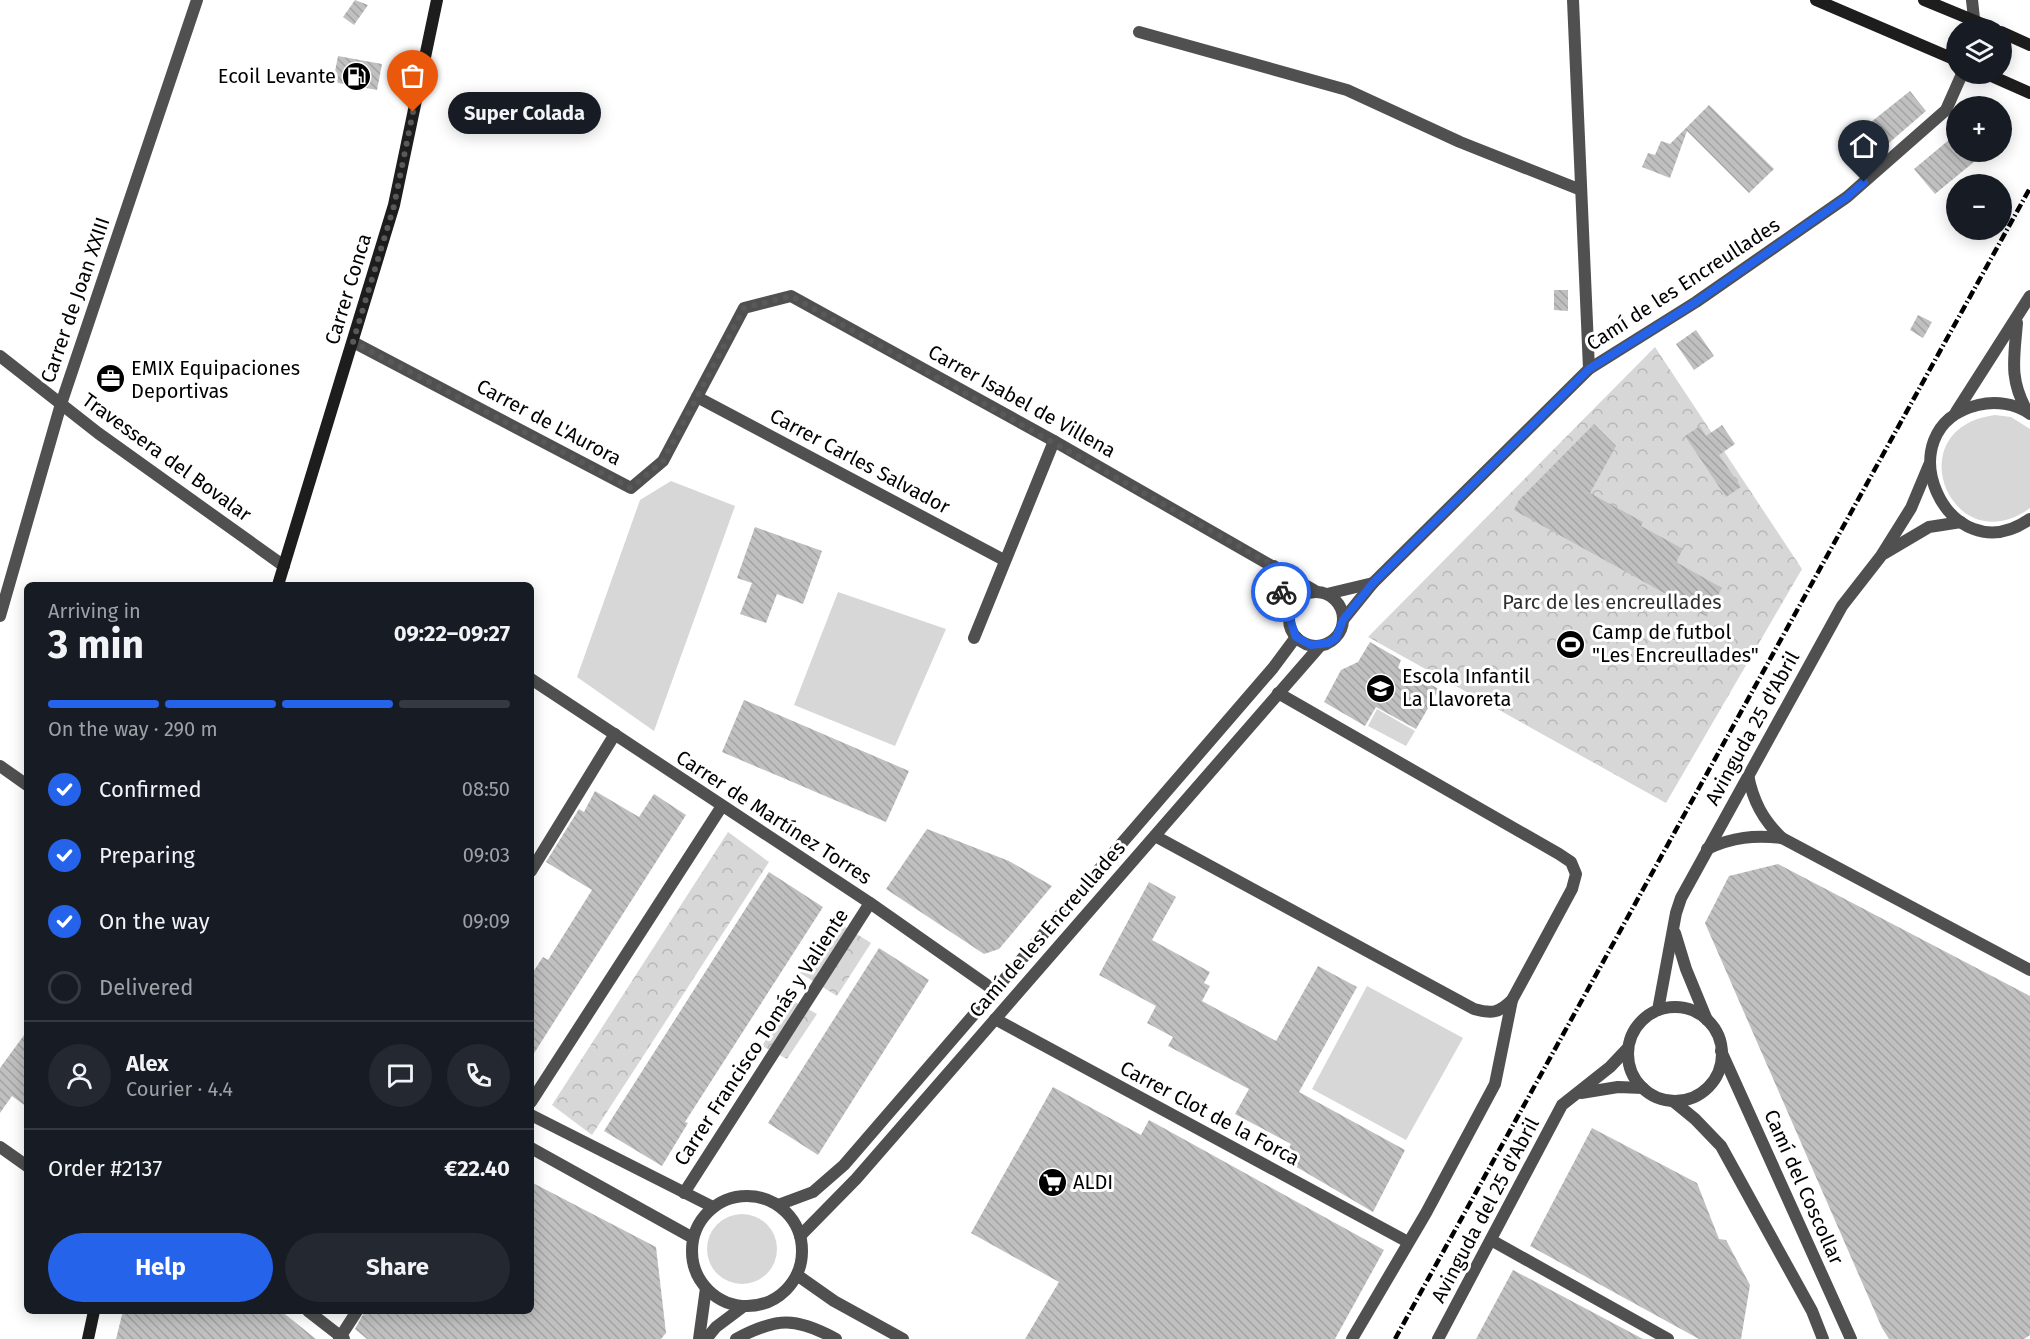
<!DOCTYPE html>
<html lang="en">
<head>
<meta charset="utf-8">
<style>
	:root { --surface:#171b24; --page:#242831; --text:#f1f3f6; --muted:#9ea1a6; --line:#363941; --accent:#2563eb }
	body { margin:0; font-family:"Fira Sans",sans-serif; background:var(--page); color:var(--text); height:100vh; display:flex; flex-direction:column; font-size:22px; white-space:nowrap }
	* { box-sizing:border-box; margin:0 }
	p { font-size:20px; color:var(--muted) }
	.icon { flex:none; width:33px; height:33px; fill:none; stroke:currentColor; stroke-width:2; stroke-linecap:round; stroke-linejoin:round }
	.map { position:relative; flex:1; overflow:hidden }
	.sheet { position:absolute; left:24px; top:582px; width:510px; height:732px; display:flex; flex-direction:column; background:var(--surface); border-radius:9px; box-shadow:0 3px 15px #0003 }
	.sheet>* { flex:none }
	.fabs { position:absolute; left:1946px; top:18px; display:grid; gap:12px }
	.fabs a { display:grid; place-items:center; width:66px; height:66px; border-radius:50%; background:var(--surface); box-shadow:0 3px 15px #0003; font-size:30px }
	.pin { position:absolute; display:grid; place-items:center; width:51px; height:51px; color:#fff; margin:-62px -26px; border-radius:50% 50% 50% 0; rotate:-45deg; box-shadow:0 0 6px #0007 }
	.pin .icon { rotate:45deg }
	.courier { position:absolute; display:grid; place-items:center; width:60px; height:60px; margin:-30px; border:4px solid #2563eb; border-radius:50%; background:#fff; color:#222; box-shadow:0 2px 8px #0007 }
	.bubble { position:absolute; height:42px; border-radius:21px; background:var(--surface); box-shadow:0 3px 15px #0003; font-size:20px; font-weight:700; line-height:42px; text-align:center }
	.summary em { font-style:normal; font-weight:700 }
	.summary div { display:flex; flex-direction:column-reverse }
	.summary { display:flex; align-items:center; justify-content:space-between; height:102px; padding:0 24px }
	h1 { font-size:39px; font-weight:700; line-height:45px }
	.bar { display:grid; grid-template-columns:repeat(4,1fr); gap:9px 6px; align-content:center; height:72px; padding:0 24px }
	.bar i { height:8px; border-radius:4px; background:var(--line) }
	.bar .current { background:var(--accent) }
	.bar p { grid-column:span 4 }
	.line { display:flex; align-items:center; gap:15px; padding:0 24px; border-top:2px solid var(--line) }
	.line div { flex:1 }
	.round { display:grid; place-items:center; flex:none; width:63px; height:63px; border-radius:32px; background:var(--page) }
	ol { padding:0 24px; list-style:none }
	li { display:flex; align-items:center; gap:18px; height:66px }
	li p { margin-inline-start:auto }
	li .icon { padding:6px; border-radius:50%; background:var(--accent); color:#fff; stroke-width:4 }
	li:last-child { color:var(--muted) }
	li i { width:33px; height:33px; border:3px solid var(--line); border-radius:50% }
	.cta { display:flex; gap:12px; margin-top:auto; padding:12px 24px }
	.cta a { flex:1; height:69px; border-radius:36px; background:var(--accent); color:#fff; font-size:24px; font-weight:700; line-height:69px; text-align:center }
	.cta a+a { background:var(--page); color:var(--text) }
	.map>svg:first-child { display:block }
	.green { fill:#d7d7d7 }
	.park { fill:url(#park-crowns) }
	.building { fill:url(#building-back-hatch) }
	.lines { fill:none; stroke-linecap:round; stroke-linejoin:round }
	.street { stroke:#505050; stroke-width:12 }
	.secondary { stroke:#1d1d1d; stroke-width:12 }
	.rail { stroke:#000; stroke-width:4.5; stroke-dasharray:9 3 1.5 3; stroke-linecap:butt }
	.secondary-bridge { stroke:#1d1d1d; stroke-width:12 }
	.done { stroke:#595959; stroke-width:6; stroke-dasharray:0 10.8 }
	.route { stroke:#2563eb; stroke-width:8 }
	.labels { text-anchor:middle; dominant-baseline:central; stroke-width:6; stroke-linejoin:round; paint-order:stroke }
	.poi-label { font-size:20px; fill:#000; stroke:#fff; text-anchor:start }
	.street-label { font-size:20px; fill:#000; stroke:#fff }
	.park-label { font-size:20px; fill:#2e2e2e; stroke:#fff }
</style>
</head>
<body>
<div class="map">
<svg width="2030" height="1339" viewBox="0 0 2030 1339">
	<defs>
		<pattern id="park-crowns" width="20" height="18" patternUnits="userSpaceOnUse" patternTransform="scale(1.5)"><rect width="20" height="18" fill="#d7d7d7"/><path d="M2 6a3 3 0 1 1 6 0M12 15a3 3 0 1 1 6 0" fill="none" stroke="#b7b7b7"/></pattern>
		<pattern id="building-back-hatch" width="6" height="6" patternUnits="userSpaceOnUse" patternTransform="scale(1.5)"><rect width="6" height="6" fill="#c0c0c0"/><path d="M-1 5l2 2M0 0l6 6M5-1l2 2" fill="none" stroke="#a3a3a3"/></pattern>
	</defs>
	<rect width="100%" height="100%" fill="#fff"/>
	<g class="green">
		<path d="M 1995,415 L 2011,417 L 2030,429 L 2030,508 C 1952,565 1895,428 1995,415 Z"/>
		<path d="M 671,481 L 735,506 L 654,731 L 577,677 L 640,500 Z"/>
		<path d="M 838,592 L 946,629 L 895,746 L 794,705 Z"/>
		<path d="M 1377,709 L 1415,731 L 1406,746 L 1368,726 Z"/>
		<path d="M 1367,986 L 1463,1038 L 1406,1140 L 1312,1089 Z"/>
		<circle cx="742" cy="1249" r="35"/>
	</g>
	<g class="park">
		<path d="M 1655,347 L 1802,569 L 1666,803 L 1368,637 Z"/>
		<path d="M 728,832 L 769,862 L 592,1135 L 552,1105 Z"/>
		<path d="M 834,920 L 871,943 L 837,996 L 800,973 Z"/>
		<path d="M 791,1000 L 817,1014 L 787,1059 L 762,1046 Z"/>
	</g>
	<g class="building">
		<path d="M 355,0 L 368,5 L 354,25 L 343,17 Z"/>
		<path d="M 338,56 L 382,64 L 377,90 L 333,82 Z"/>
		<path d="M 1910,91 L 1926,111 L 1868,161 L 1853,143 L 1869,130 L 1866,126 Z"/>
		<path d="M 1709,105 L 1774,169 L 1749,193 L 1687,131 L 1670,178 L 1642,167 L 1648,153 L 1655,155 L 1661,141 L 1670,144 Z"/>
		<path d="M 1956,134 L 1956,152 L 1986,152 L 1935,194 L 1914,169 Z"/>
		<path d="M 1554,290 L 1568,290 L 1568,311 L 1554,310 Z"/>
		<path d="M 1918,315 L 1932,322 L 1923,338 L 1910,330 Z"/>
		<path d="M 1696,330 L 1714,356 L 1694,370 L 1676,344 Z"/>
		<path d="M 1594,424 L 1616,446 L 1590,493 L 1643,522 L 1641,526 L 1683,549 L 1676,562 L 1722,588 L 1706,616 L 1514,510 L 1519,500 Z"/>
		<path d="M 1722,425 L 1735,444 L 1719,455 L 1741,487 L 1726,497 L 1685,436 L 1700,426 L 1706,436 Z"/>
		<path d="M 755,527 L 822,551 L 803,604 L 777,594 L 766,623 L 740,614 L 752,583 L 737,578 Z"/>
		<path d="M 1370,642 L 1401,660 L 1398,668 L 1439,689 L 1416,729 L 1376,707 L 1365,726 L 1324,702 L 1341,670 L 1358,662 Z"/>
		<path d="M 744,700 L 909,771 L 886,822 L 722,752 Z"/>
		<path d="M 595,791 L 639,817 L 654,794 L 686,815 L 531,1058 L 531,975 L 543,957 L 548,960 L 592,890 L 546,862 L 579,809 L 584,812 Z"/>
		<path d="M 927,829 L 1009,861 L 1052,886 L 999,949 L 984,954 L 886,889 Z"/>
		<path d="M 1778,864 L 2030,996 L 2030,1335 L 2024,1339 L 1889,1339 L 1882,1328 L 1705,923 L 1729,876 Z"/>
		<path d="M 769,872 L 823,907 L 685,1122 L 688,1123 L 662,1166 L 604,1131 Z"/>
		<path d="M 1149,882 L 1176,897 L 1152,940 L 1210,972 L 1204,983 L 1210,986 L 1202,1001 L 1276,1041 L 1318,966 L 1357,987 L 1299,1092 L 1405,1150 L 1373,1212 L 1283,1159 L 1291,1144 L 1235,1114 L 1249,1089 L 1168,1046 L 1173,1037 L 1147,1023 L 1156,1006 L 1099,975 Z"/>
		<path d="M 879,948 L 929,980 L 818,1155 L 768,1123 Z"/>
		<path d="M 27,1031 L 27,1107 L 12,1096 L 0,1113 L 0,1068 Z"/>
		<path d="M 1053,1087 L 1141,1135 L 1149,1120 L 1384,1250 L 1335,1339 L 1025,1339 L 1059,1282 L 971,1233 Z"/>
		<path d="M 1592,1128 L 1697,1183 L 1719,1239 L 1726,1240 L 1750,1285 L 1741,1339 L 1699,1339 L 1530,1246 Z"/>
		<path d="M 531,1182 L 656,1247 L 666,1333 L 661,1339 L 367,1339 L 355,1329 L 365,1311 L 531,1311 Z"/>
		<path d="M 1513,1270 L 1643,1339 L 1476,1339 Z"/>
		<path d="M 123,1311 L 281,1311 L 316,1339 L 116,1339 Z"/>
	</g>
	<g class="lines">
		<g class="street">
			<path d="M 1573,0 L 1589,369"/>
			<path d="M 1972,0 L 1975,28"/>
			<path d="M 1139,32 L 1347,90 L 1460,142 L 1581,190"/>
			<path d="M 2017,323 C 2014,359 2009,379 2027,411"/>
			<path d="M 353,342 L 631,488 L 663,461 L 744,308 L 791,296 L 1054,441 L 1317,592"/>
			<path d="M 0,356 L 98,433 L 284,566"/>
			<path d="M 697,397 L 1004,560"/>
			<path d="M 1956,412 L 2030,296"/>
			<path d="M 2030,414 C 2015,403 1995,401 1978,405 C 1882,428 1947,577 2030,519"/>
			<path d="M 1885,553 L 1929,527 L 1961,522"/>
			<path d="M 1274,566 L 1288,617"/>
			<circle cx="1316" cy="619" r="27"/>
			<path d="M 1327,594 L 1373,583"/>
			<path d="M 0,616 L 61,404 L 197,0"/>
			<path d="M 1343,620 L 1373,583 L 1589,369 L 1696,302 L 1847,197 L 1946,110 L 1962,74"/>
			<path d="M 974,638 L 1054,441"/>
			<path d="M 531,679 L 870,903 L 994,990"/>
			<path d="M 0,766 L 27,785"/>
			<path d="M 1748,775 C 1753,801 1763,820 1782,838 L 2030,970"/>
			<path d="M 1155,836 L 1474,1009 C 1492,1014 1499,1013 1512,1000 L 1572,889 L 1576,874 L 1571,862 L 1559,854 L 1278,693"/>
			<path d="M 1707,849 C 1733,837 1754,835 1782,838"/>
			<path d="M 531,871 L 615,734"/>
			<path d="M 1675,933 L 1686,969 L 1707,1020"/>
			<circle cx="1675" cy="1054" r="47"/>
			<path d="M 1658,1010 L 1676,913 L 1681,898 L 1842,606 L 1881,556 L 1911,508 L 1929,465"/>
			<path d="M 995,1019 L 1408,1242"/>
			<path d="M 1721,1051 L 1851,1339"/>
			<path d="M 1581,1093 L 1618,1087 L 1643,1088"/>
			<path d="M 1673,1101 L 1695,1119 L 1721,1146 L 1812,1311 L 1823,1339"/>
			<path d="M 531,1102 L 722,806"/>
			<path d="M 531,1115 L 713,1207"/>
			<path d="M 0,1147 L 27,1166"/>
			<path d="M 531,1148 L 693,1238"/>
			<path d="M 684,1193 L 870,903"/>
			<circle cx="747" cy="1251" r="55"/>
			<path d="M 778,1205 L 813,1192 L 844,1165 L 1273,668 L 1296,637"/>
			<path d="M 800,1236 L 856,1179 L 1320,646"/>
			<path d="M 1491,1240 L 1668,1339"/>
			<path d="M 797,1275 L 834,1301 L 903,1339"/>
			<path d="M 308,1311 L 344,1339"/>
			<path d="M 339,1339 L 357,1311"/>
			<path d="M 699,1339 L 706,1288"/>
			<path d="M 706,1339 L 716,1327 L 744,1306"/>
			<path d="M 736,1339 C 777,1317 796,1317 836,1339"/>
			<path d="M 1352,1339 L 1426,1213 L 1495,1084 L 1512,1000"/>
			<path d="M 1438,1339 L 1562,1105 L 1610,1067 L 1628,1048"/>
		</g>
		<g class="secondary">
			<path d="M 1816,0 L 1956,60"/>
			<path d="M 2001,32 L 2030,45"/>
			<path d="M 1987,74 L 2030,93"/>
			<path d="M 278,585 L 394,205 L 437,0"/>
			<path d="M 88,1339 L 94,1311"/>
		</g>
		<path class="rail" d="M 1395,1339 L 2030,188"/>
		<path class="secondary-bridge" d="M 1924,0 L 1992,28"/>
	</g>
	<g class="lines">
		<path class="done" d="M 413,112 L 394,206 L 353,342 L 631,488 L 663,461 L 744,308 L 791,296 L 1274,566 L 1281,592"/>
		<path class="route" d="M 1281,592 L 1296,637 L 1311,645 L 1328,643 L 1336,638 L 1343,620 L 1373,583 L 1589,369 L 1696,302 L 1847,197 L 1864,182"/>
	</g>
	<defs>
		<symbol id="fuel-disc" viewBox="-11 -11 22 22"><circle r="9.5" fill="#000" stroke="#fff"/><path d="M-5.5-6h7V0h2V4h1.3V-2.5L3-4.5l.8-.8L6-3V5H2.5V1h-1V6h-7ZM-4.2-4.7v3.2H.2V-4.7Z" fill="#fff"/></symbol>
		<symbol id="office-disc" viewBox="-11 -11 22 22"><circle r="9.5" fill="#000" stroke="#fff"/><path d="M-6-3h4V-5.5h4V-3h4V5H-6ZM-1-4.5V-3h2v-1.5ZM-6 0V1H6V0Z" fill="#fff"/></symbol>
		<symbol id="stadium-disc" viewBox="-11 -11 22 22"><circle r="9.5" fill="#000" stroke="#fff"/><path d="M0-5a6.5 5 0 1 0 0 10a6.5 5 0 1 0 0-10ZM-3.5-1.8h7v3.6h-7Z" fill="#fff"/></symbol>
		<symbol id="school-disc" viewBox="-11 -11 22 22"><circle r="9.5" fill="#000" stroke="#fff"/><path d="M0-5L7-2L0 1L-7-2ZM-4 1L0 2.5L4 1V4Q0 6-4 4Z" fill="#fff"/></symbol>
		<symbol id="supermarket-disc" viewBox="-11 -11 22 22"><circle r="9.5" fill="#000" stroke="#fff"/><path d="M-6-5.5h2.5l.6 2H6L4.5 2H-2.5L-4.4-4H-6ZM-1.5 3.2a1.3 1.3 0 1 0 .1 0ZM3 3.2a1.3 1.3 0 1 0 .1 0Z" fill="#fff"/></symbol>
	</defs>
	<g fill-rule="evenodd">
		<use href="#fuel-disc" x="340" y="60" width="33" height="33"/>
		<use href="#office-disc" x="94" y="362" width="33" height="33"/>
		<use href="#stadium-disc" x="1554" y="628" width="33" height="33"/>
		<use href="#school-disc" x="1364" y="672" width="33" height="33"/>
		<use href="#supermarket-disc" x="1036" y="1166" width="33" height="33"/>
	</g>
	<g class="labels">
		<g class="poi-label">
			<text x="336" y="76" text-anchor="end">Ecoil Levante</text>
			<text x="131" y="368">EMIX Equipaciones<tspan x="131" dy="23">Deportivas</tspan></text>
			<text x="1592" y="632">Camp de futbol<tspan x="1592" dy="23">"Les Encreullades"</tspan></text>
			<text x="1402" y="676">Escola Infantil<tspan x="1402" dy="23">La Llavoreta</tspan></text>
			<text x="1073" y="1182">ALDI</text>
		</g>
		<g class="street-label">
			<text transform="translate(1683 284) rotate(-33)">Camí de les Encreullades</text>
			<text transform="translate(348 289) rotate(-73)">Carrer Conca</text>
			<text transform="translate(75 300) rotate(-71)">Carrer de Joan XXIII</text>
			<text transform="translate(1022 401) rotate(29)">Carrer Isabel de Villena</text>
			<text transform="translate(549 422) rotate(28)">Carrer de L'Aurora</text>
			<text transform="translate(167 457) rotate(36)">Travessera del Bovalar</text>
			<text transform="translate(860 461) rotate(28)">Carrer Carles Salvador</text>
			<text transform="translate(1752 728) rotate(-61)">Avinguda 25 d'Abril</text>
			<text transform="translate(774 817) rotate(33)">Carrer de Martínez Torres</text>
			<text transform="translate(1047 929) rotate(-49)">Camí de les Encreullades</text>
			<text transform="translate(761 1037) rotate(-57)">Carrer Francisco Tomás y Valiente</text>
			<text transform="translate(1210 1113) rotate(28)">Carrer Clot de la Forca</text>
			<text transform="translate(1804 1187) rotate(66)">Camí del Coscollar</text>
			<text transform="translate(1485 1210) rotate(-62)">Avinguda del 25 d'Abril</text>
		</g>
		<g class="park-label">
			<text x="1612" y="602">Parc de les encreullades</text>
		</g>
	</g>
</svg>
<div class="fabs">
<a><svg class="icon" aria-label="layers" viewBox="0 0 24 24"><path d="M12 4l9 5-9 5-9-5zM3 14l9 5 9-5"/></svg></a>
<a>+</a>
<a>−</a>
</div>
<div class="pin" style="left:413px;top:112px;background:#ea580c"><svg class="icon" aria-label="bag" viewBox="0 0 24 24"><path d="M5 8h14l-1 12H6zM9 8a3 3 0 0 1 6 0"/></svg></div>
<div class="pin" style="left:1864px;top:182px;background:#1f2937"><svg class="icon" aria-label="home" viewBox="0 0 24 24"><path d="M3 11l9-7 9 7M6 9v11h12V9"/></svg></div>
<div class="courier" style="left:1281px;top:592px"><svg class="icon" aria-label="bike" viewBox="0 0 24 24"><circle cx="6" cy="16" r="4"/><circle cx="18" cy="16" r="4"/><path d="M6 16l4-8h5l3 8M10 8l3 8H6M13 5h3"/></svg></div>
<div class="bubble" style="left:448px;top:92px;width:153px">Super Colada</div>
<section class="sheet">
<div class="summary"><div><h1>3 min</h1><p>Arriving in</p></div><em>09:22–09:27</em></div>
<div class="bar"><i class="current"></i><i class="current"></i><i class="current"></i><i></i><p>On the way · 290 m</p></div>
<ol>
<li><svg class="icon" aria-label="check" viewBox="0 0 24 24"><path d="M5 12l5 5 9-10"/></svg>Confirmed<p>08:50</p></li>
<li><svg class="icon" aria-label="check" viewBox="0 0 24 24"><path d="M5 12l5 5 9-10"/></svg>Preparing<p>09:03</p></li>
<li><svg class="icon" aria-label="check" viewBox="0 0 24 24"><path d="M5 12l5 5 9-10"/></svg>On the way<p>09:09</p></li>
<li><i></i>Delivered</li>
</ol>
<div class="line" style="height:108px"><a class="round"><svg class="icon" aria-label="person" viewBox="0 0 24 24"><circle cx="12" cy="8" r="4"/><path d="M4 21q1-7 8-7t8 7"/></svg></a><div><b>Alex</b><p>Courier · 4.4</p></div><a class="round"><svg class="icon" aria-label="chat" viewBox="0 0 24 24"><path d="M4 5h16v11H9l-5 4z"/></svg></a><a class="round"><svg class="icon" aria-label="phone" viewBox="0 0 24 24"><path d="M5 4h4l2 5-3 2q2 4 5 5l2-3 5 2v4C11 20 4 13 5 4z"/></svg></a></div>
<div class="line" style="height:78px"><div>Order #2137</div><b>€22.40</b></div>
<div class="cta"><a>Help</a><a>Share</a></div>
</section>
</div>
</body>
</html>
